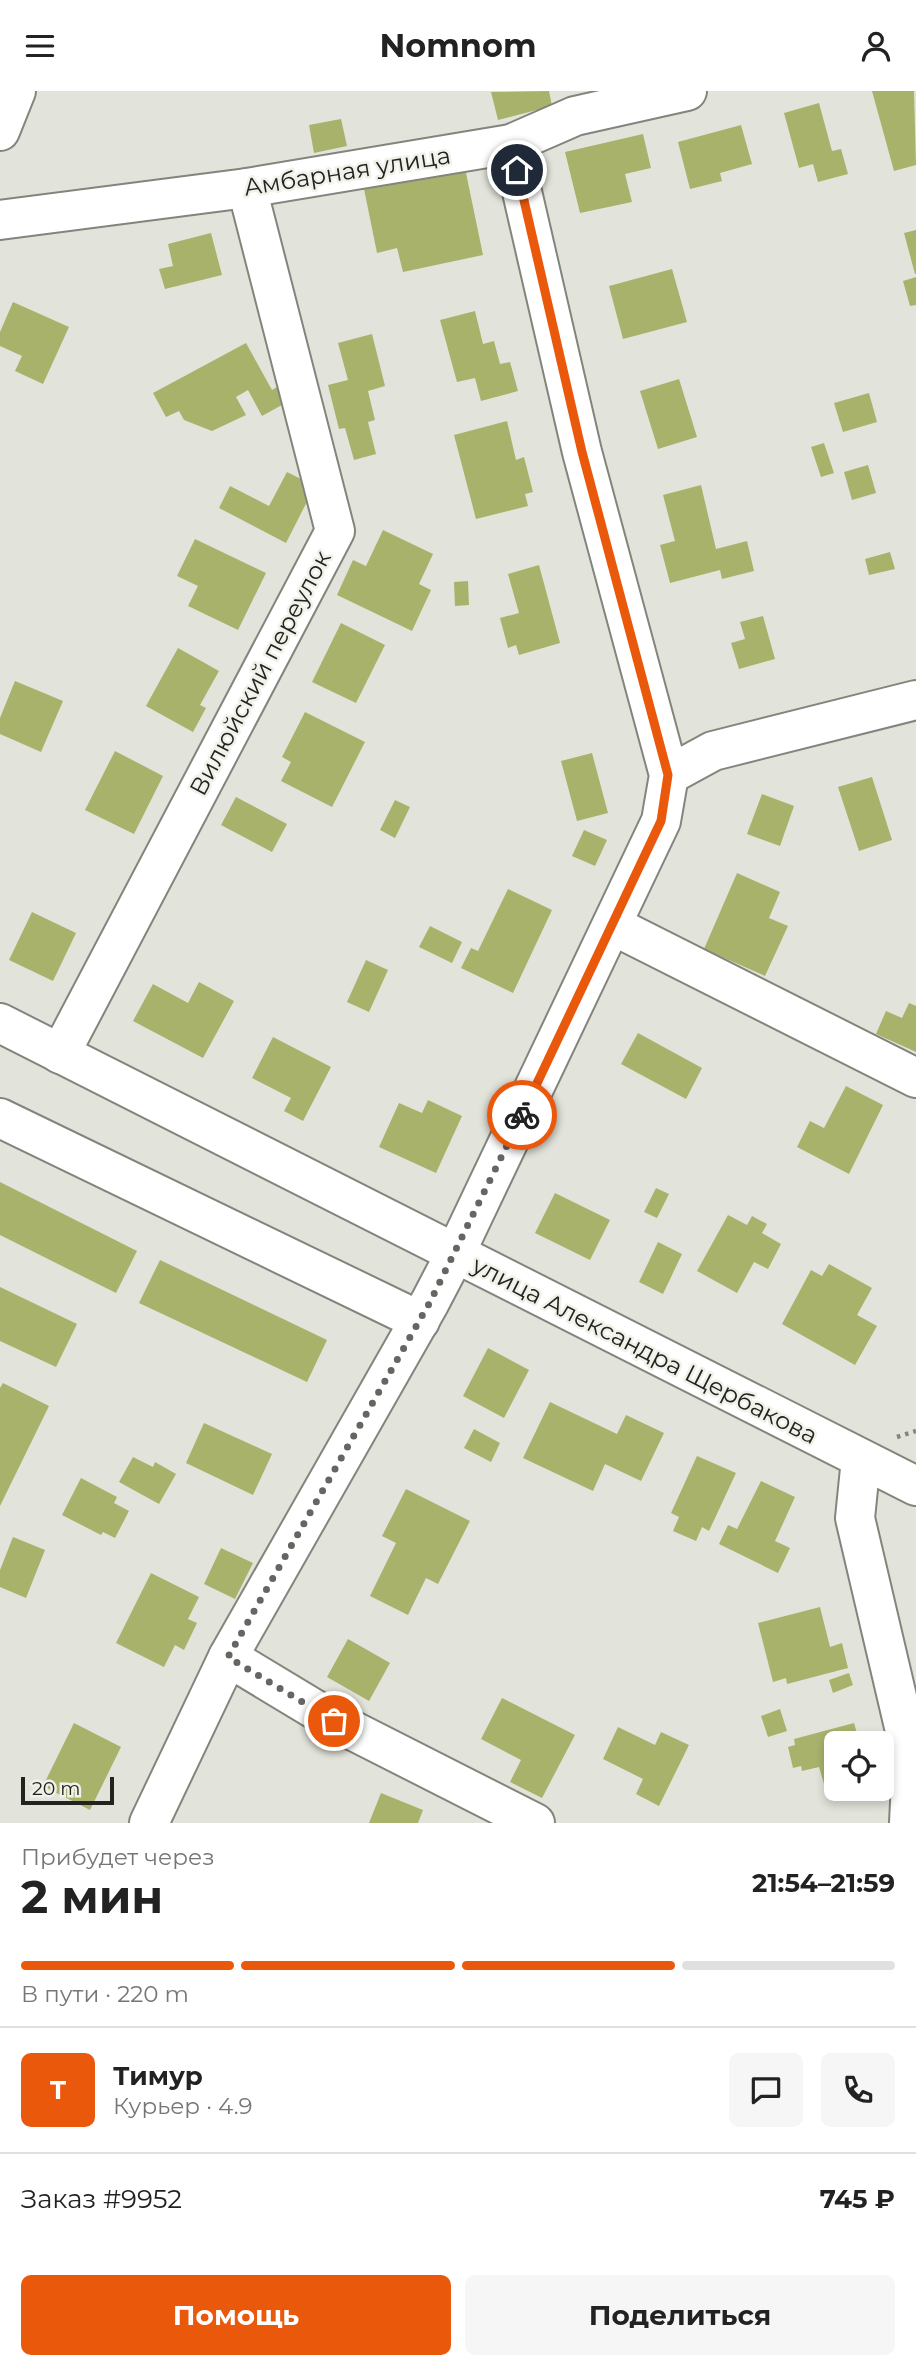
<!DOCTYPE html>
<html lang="ru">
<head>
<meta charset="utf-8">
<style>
	:root { --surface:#fff; --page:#f6f6f6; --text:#222; --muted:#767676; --line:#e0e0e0; --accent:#ea580c }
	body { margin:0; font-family:Montserrat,sans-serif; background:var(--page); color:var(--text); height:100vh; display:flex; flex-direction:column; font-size:26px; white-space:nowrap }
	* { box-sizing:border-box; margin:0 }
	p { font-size:23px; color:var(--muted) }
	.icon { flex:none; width:38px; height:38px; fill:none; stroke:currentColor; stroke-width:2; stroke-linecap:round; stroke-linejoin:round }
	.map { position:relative; height:1732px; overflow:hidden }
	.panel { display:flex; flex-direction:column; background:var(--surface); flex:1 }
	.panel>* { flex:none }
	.buttons { position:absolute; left:824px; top:1640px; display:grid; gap:14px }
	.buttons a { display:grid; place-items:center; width:70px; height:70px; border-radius:10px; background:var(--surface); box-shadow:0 4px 10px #0003; font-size:35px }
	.scale { position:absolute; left:21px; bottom:18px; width:93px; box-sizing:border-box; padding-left:7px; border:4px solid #22221f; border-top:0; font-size:19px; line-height:24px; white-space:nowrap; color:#22221f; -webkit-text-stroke:5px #f0f1e8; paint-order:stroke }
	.pin { position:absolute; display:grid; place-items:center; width:60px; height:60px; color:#fff; margin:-30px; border:4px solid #fff; border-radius:50%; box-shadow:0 2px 7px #0007 }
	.courier { position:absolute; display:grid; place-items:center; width:70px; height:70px; margin:-35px; border:5px solid #ea580c; border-radius:50%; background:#fff; color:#222; box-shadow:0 2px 9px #0007 }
	.head em { font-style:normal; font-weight:700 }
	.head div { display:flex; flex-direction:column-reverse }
	.head { display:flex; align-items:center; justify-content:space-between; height:119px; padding:0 21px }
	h1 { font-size:46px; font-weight:700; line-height:52px }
	.bar { display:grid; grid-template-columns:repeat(4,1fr); gap:10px 7px; align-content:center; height:84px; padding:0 21px }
	.bar i { height:9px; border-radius:5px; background:var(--line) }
	.bar .on { background:var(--accent) }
	.bar p { grid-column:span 4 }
	.line { display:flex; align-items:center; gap:18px; padding:0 21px; border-top:2px solid var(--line) }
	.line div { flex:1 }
	.round { display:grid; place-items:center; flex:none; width:74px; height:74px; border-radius:10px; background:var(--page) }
	.primary-button { display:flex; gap:14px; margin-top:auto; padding:14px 21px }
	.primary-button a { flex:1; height:80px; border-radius:10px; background:var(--accent); color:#fff; font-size:28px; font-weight:700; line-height:80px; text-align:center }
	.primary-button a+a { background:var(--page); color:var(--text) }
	header { display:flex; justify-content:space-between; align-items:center; height:91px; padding:0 21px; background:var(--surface); font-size:32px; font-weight:700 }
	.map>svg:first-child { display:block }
	.building { fill:#a9b26b }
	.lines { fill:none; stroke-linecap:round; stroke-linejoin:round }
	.minor-casing { stroke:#83847c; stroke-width:42 }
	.path { stroke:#84857f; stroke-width:4.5; stroke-dasharray:3.5 5; stroke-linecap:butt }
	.minor { stroke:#fff; stroke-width:38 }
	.done { stroke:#656661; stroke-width:7; stroke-dasharray:0 12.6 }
	.route { stroke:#ea580c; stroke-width:9 }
	.labels { text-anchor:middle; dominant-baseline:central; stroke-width:5; stroke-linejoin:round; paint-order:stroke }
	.street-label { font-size:24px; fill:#22221f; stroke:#f0f1e8 }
</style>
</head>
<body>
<header><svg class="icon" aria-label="menu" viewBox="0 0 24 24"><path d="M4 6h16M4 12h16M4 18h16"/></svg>Nomnom<svg class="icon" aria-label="person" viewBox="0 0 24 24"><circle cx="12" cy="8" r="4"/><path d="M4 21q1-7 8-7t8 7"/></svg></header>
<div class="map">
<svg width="916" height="1732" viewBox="0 0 916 1732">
	<rect width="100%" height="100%" fill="#e2e4db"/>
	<g class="building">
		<path d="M 549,0 L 552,15 L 498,29 L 491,1 Z"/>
		<path d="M 872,0 L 914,0 L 916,74 L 894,80 Z"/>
		<path d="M 819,12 L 832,60 L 841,58 L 848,83 L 818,91 L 813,73 L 799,77 L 784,22 Z"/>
		<path d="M 341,28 L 347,55 L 314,62 L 309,34 Z"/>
		<path d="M 741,34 L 752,73 L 720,82 L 722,90 L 690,98 L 678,51 Z"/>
		<path d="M 643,43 L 651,77 L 625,83 L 632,111 L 580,122 L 565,61 Z"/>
		<path d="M 465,77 L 483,164 L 403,181 L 397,157 L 377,162 L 364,98 Z"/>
		<path d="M 916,139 L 916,183 L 915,183 L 904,142 Z"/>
		<path d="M 211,142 L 222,184 L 165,198 L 159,178 L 173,175 L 168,153 Z"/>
		<path d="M 672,178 L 687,231 L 623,248 L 609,195 Z"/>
		<path d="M 916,186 L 916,214 L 910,215 L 903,190 Z"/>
		<path d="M 13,211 L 69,236 L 43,293 L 15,280 L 22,265 L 0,255 L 0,241 Z"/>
		<path d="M 475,220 L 483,253 L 494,250 L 500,273 L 510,271 L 518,300 L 481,310 L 475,287 L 457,291 L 440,229 Z"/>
		<path d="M 372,243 L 385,295 L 368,300 L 375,329 L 368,331 L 376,363 L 354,369 L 345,337 L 339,338 L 328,294 L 348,289 L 338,252 Z"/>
		<path d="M 246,252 L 272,299 L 282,293 L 291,309 L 262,325 L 248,299 L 236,306 L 246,324 L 212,340 L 184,329 L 179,320 L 166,326 L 153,302 Z"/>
		<path d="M 679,288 L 697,346 L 658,358 L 640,300 Z"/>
		<path d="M 869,302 L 877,331 L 843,341 L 834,312 Z"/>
		<path d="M 507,330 L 516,369 L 524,366 L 533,401 L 525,403 L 528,415 L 476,428 L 454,344 Z"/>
		<path d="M 824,352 L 834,382 L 821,386 L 811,356 Z"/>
		<path d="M 868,374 L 876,402 L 852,409 L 844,381 Z"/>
		<path d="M 287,381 L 315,395 L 286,452 L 219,417 L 230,395 L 269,415 Z"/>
		<path d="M 701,394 L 716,458 L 747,450 L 754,480 L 722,488 L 720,479 L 670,492 L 660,454 L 675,450 L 663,404 Z"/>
		<path d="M 383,439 L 433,463 L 419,493 L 431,499 L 412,540 L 337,504 L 353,469 L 366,475 Z"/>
		<path d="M 195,448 L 266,482 L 238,539 L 188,515 L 198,495 L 177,485 Z"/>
		<path d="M 890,461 L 895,478 L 869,484 L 865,468 Z"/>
		<path d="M 539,474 L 560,552 L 519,564 L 516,554 L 508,557 L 500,527 L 519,522 L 508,483 Z"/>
		<path d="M 468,490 L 469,514 L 455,515 L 454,491 Z"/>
		<path d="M 763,525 L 775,568 L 739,578 L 731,552 L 745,548 L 740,531 Z"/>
		<path d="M 341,532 L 385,554 L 356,612 L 312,591 Z"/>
		<path d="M 178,557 L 219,580 L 200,614 L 206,617 L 193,641 L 146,615 Z"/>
		<path d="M 15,590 L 63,610 L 41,661 L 0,643 L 0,627 Z"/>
		<path d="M 305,621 L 365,651 L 332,716 L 281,690 L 291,671 L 282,666 Z"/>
		<path d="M 115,660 L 163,685 L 134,743 L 85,719 Z"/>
		<path d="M 592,662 L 608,722 L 577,730 L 561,670 Z"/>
		<path d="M 872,686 L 892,749 L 859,760 L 838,696 Z"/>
		<path d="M 762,703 L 794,715 L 780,755 L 747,743 Z"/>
		<path d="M 236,706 L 287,733 L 272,761 L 221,734 Z"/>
		<path d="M 395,709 L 410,716 L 395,747 L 380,739 Z"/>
		<path d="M 584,739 L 607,749 L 595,775 L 572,765 Z"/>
		<path d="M 737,782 L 780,801 L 769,827 L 788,835 L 765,885 L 704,858 Z"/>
		<path d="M 508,798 L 552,819 L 513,902 L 461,877 L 471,857 L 478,860 Z"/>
		<path d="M 32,821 L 76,842 L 53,890 L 9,869 Z"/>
		<path d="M 430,835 L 462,851 L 452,872 L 419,856 Z"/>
		<path d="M 366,869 L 388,879 L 369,921 L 347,911 Z"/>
		<path d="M 199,891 L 234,910 L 203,967 L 133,930 L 153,893 L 188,912 Z"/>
		<path d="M 909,912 L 916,915 L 916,961 L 876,943 L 886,920 L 902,927 Z"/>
		<path d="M 638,942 L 702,977 L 686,1008 L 621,973 Z"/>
		<path d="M 273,946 L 331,976 L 303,1030 L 284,1020 L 291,1007 L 252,987 Z"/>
		<path d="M 846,995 L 883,1014 L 849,1083 L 797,1056 L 810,1030 L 824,1037 Z"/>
		<path d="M 428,1009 L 462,1025 L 436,1082 L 379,1056 L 399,1012 L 422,1022 Z"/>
		<path d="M 0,1091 L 137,1160 L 116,1202 L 0,1144 Z"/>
		<path d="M 656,1097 L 669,1103 L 657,1127 L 644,1121 Z"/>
		<path d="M 555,1102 L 610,1129 L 590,1169 L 535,1142 Z"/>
		<path d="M 728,1124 L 747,1134 L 752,1125 L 767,1133 L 762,1142 L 781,1153 L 768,1178 L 754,1171 L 737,1202 L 697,1180 Z"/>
		<path d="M 658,1151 L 682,1163 L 663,1203 L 639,1191 Z"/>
		<path d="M 160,1169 L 327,1249 L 307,1291 L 139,1212 Z"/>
		<path d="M 829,1173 L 872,1197 L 857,1224 L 877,1235 L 855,1274 L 782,1233 L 811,1179 L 822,1185 Z"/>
		<path d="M 0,1196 L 77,1233 L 56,1276 L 0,1250 Z"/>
		<path d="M 488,1257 L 529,1279 L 504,1327 L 463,1305 Z"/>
		<path d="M 3,1292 L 49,1315 L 0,1415 L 0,1297 Z"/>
		<path d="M 550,1311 L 617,1343 L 626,1324 L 664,1342 L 641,1390 L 605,1373 L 593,1400 L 523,1367 Z"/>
		<path d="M 204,1332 L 272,1363 L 253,1404 L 186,1372 Z"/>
		<path d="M 474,1338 L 500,1352 L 491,1371 L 464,1357 Z"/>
		<path d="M 697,1365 L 736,1382 L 709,1440 L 702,1436 L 696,1450 L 673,1440 L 679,1426 L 671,1422 Z"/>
		<path d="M 133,1366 L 153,1376 L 155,1371 L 176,1383 L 159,1413 L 119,1391 Z"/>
		<path d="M 81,1387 L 117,1406 L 114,1412 L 129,1420 L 115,1447 L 103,1441 L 101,1444 L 62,1424 Z"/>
		<path d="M 761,1390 L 795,1406 L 775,1450 L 790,1457 L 778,1482 L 719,1453 L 728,1434 L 737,1438 Z"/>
		<path d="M 406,1398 L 470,1430 L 438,1493 L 426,1487 L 408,1524 L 370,1505 L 396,1452 L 382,1445 Z"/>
		<path d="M 13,1446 L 45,1459 L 26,1507 L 0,1496 L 0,1479 Z"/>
		<path d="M 221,1457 L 253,1472 L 235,1508 L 204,1493 Z"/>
		<path d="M 151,1482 L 199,1506 L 188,1528 L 197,1532 L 184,1559 L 175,1554 L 164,1576 L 116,1552 Z"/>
		<path d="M 820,1516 L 830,1556 L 842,1552 L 848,1577 L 787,1593 L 786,1587 L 773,1591 L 758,1532 Z"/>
		<path d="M 348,1548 L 390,1572 L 369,1610 L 327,1586 Z"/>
		<path d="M 849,1582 L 853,1594 L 833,1602 L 829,1589 Z"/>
		<path d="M 502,1607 L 575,1644 L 542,1707 L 510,1691 L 521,1669 L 481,1648 Z"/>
		<path d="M 780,1618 L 787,1640 L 768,1646 L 761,1625 Z"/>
		<path d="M 74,1632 L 121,1656 L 90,1719 L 43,1695 Z"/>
		<path d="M 854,1632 L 860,1652 L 836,1652 L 836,1690 L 824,1693 L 819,1676 L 802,1680 L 801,1675 L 793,1677 L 788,1656 L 795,1654 L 794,1648 Z"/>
		<path d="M 618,1636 L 655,1654 L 661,1641 L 689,1654 L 659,1715 L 636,1703 L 643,1688 L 603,1668 Z"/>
		<path d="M 381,1702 L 423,1719 L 418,1732 L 369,1732 Z"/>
	</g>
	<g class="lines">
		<defs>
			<g id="minor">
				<path d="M 0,40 L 16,0"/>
				<path d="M 0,129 L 247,97 L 511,53 L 575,25 L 687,0"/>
				<path d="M 669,684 L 713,660 L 916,609"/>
				<path d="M 612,834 L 916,987"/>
				<path d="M 0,932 L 916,1395"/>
				<path d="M 60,963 L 335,440 L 247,97"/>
				<path d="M 0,1027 L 420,1230"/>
				<path d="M 861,1368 L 855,1427 L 912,1670 L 909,1732"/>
				<path d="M 228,1566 L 334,1630 L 535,1732"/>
				<path d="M 149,1732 L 228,1566 L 430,1211 L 455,1163 L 661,730 L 669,684 L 582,361 L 511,53"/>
			</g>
		</defs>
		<use href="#minor" class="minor-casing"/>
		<path class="path" d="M 897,1346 L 916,1340"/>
		<use href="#minor" class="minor"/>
	</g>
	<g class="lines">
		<path class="done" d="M 334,1630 L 228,1566 L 430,1211 L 522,1024"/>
		<path class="route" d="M 517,79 L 582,361 L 668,684 L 661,730 L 522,1024"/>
	</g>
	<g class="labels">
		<g class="street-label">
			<text transform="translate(347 80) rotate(-9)">Амбарная улица</text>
			<text transform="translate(260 582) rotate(-62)">Вилюйский переулок</text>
			<text transform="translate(645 1259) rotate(27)">улица Александра Щербакова</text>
		</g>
	</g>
</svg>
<div class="buttons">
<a><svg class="icon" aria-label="locate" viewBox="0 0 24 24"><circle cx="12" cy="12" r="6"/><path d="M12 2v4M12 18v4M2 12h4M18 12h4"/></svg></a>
</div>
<div class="scale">20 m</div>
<div class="pin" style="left:334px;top:1630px;background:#ea580c"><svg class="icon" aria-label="bag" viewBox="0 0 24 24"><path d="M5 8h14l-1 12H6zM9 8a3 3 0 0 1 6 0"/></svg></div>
<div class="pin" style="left:517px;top:79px;background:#1f2937"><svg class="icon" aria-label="home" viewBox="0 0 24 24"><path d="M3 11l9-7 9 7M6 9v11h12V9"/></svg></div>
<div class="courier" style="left:522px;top:1024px"><svg class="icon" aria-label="bike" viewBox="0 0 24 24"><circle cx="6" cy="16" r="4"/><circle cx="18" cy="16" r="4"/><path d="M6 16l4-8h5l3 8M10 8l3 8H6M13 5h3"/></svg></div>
</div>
<section class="panel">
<div class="head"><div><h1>2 мин</h1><p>Прибудет через</p></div><em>21:54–21:59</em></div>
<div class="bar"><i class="on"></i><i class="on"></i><i class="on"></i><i></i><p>В пути · 220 m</p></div>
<div class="line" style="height:126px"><b class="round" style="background:var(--accent);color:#fff">Т</b><div><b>Тимур</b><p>Курьер · 4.9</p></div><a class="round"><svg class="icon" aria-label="chat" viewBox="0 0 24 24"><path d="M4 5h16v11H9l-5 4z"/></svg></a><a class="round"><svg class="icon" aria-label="phone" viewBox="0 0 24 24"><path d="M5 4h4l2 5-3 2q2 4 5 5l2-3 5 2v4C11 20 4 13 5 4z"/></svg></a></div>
<div class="line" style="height:91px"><div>Заказ #9952</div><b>745 ₽</b></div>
<div class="primary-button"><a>Помощь</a><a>Поделиться</a></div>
</section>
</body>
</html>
